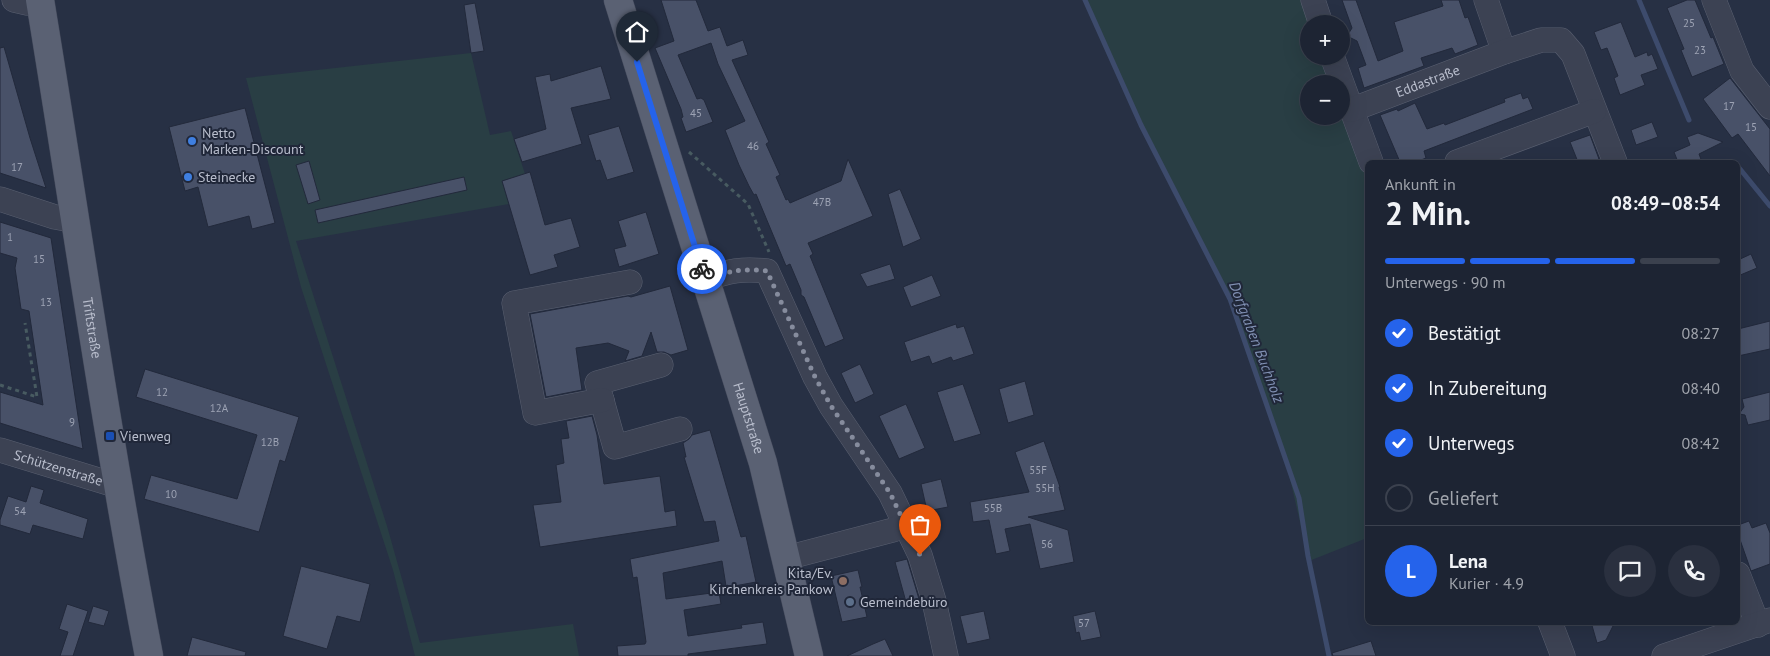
<!DOCTYPE html>
<html lang="de">
<head>
<meta charset="utf-8">
<style>
	:root { --surface:#1d2433; --page:#2a303f; --text:#f1f3f6; --muted:#a0a4ac; --line:#3b414e; --accent:#2563eb }
	body { margin:0; font-family:"PT Sans",sans-serif; background:var(--page); color:var(--text); height:100vh; display:flex; flex-direction:column; font-size:19px; white-space:nowrap }
	* { box-sizing:border-box; margin:0 }
	p { font-size:16px; color:var(--muted) }
	.icon { flex:none; width:28px; height:28px; fill:none; stroke:currentColor; stroke-width:2; stroke-linecap:round; stroke-linejoin:round }
	.map { position:relative; flex:1; overflow:hidden }
	.sheet { position:absolute; left:1365px; top:160px; width:375px; height:465px; display:flex; flex-direction:column; background:var(--surface); border-radius:8px; box-shadow:0 5px 20px #0002,0 0 0 1px var(--line) }
	.sheet>* { flex:none }
	.tools { position:absolute; left:1300px; top:15px; display:grid; gap:10px }
	.tools a { display:grid; place-items:center; width:50px; height:50px; border-radius:50%; background:var(--surface); box-shadow:0 5px 20px #0002,0 0 0 1px var(--line); font-size:25px }
	.pin { position:absolute; display:grid; place-items:center; width:42px; height:42px; color:#fff; margin:-51px -21px; border-radius:50% 50% 50% 0; rotate:-45deg; box-shadow:0 0 5px #0007 }
	.pin .icon { rotate:45deg }
	.courier { position:absolute; display:grid; place-items:center; width:50px; height:50px; margin:-25px; border:4px solid #2563eb; border-radius:50%; background:#fff; color:#222; box-shadow:0 1px 6px #0007 }
	.head em { font-style:normal; font-weight:700 }
	.head div { display:flex; flex-direction:column-reverse }
	.head { display:flex; align-items:center; justify-content:space-between; height:85px; padding:0 20px }
	h1 { font-size:32px; font-weight:700; line-height:38px }
	.bar { display:grid; grid-template-columns:repeat(4,1fr); gap:8px 5px; align-content:center; height:60px; padding:0 20px }
	.bar i { height:6px; border-radius:4px; background:var(--line) }
	.bar .selected { background:var(--accent) }
	.bar p { grid-column:span 4 }
	.line { display:flex; align-items:center; gap:12px; padding:0 20px; border-top:1px solid var(--line) }
	.line div { flex:1 }
	.round { display:grid; place-items:center; flex:none; width:52px; height:52px; border-radius:26px; background:var(--page) }
	ol { padding:0 20px; list-style:none }
	li { display:flex; align-items:center; gap:15px; height:55px }
	li p { margin-inline-start:auto }
	li .icon { padding:5px; border-radius:50%; background:var(--accent); color:#fff; stroke-width:4 }
	li:last-child { color:var(--muted) }
	li i { width:28px; height:28px; border:2px solid var(--line); border-radius:50% }
	.map>svg:first-child { display:block }
	.green { fill:#293e44 }
	.lines { fill:none; stroke-linecap:round; stroke-linejoin:round }
	.stream { stroke:#3d4b6c; stroke-width:5 }
	.building { fill:#485168; stroke:#22293b }
	.minor-casing { stroke:#5a6071; stroke-width:25 }
	.major-casing { stroke:#454b5d; stroke-width:29 }
	.path { stroke:#485b61; stroke-width:3; stroke-dasharray:4 4; stroke-linecap:butt }
	.minor { stroke:#3c4253; stroke-width:24 }
	.major { stroke:#5a6173; stroke-width:28 }
	.done { stroke:#868c9d; stroke-width:5; stroke-dasharray:0 9 }
	.route { stroke:#2563eb; stroke-width:6 }
	.shop-dot { fill:#3f7fe0; stroke:#202739; stroke-width:2 }
	.transit-dot { fill:#1a4fb4; stroke:#202739; stroke-width:2 }
	.education-dot { fill:#8d6e63; stroke:#202739; stroke-width:2 }
	.service-dot { fill:#5c6f8a; stroke:#202739; stroke-width:2 }
	.labels { text-anchor:middle; dominant-baseline:central; stroke-width:4; stroke-linejoin:round; paint-order:stroke }
	.number-label { font-size:11px; fill:#9da3b4 }
	.street-label { font-size:14px; fill:#b9becd; stroke:#202739 }
	.poi-label { font-size:14px; fill:#b9becd; stroke:#202739; text-anchor:start }
	.water-label { font-size:15px; font-style:italic; fill:#8090b3; stroke:#202739 }
</style>
</head>
<body>
<div class="map">
<svg width="1770" height="656" viewBox="0 0 1770 656">
	<rect width="100%" height="100%" fill="#273044"/>
	<g class="green">
		<path d="M 1085,0 L 1308,0 L 1309,56 L 1322,56 L 1329,84 L 1309,84 L 1309,116 L 1341,116 L 1341,114 L 1367,176 L 1367,538 L 1309,561 L 1287,466 L 1224,288 L 1141,125 Z"/>
		<path d="M 471,53 L 490,135 L 511,131 L 525,174 L 502,181 L 509,204 L 296,241 L 387,526 L 420,643 L 573,624 L 579,656 L 415,656 L 393,570 L 301,287 L 246,78 Z"/>
	</g>
	<g class="lines">
		<g class="stream">
			<path d="M 1085,0 L 1141,125 L 1230,299 L 1299,498 L 1308,556 L 1329,656"/>
			<path d="M 1639,0 L 1689,120"/>
			<path d="M 1740,169 L 1770,206"/>
		</g>
	</g>
	<g class="building">
		<path d="M 661,0 L 696,0 L 708,31 L 720,27 L 727,46 L 743,40 L 748,55 L 732,60 L 769,142 L 766,144 L 780,175 L 776,177 L 786,200 L 788,199 L 790,203 L 841,181 L 848,159 L 873,216 L 808,243 L 813,254 L 810,256 L 844,339 L 825,347 L 804,297 L 801,295 L 801,290 L 790,264 L 786,266 L 756,194 L 754,195 L 749,186 L 739,165 L 725,130 L 745,121 L 718,64 L 711,43 L 678,55 L 697,99 L 701,98 L 704,100 L 713,122 L 686,132 L 681,118 L 683,117 L 681,109 L 655,48 L 674,41 Z"/>
		<path d="M 1342,0 L 1356,0 L 1378,61 L 1403,51 L 1394,22 L 1443,6 L 1441,0 L 1459,0 L 1465,18 L 1468,17 L 1478,45 L 1455,54 L 1452,48 L 1421,58 L 1424,66 L 1364,88 L 1358,68 L 1366,65 L 1357,41 L 1347,36 L 1352,28 Z"/>
		<path d="M 1687,0 L 1695,0 L 1711,38 L 1713,37 L 1724,64 L 1692,77 L 1681,50 L 1684,49 L 1667,8 Z"/>
		<path d="M 475,3 L 484,51 L 471,53 L 464,5 Z"/>
		<path d="M 1621,22 L 1635,57 L 1647,52 L 1648,56 L 1652,54 L 1658,69 L 1641,75 L 1645,85 L 1620,95 L 1614,78 L 1618,76 L 1607,48 L 1601,50 L 1594,32 Z"/>
		<path d="M 4,47 L 30,138 L 46,188 L 0,173 L 0,48 Z"/>
		<path d="M 601,66 L 611,99 L 571,108 L 582,144 L 522,162 L 514,139 L 546,129 L 535,77 L 550,74 L 551,81 Z"/>
		<path d="M 1730,78 L 1770,129 L 1770,176 L 1738,134 L 1732,138 L 1703,99 Z"/>
		<path d="M 1521,93 L 1523,99 L 1528,97 L 1533,109 L 1424,151 L 1426,158 L 1416,162 L 1400,162 L 1380,115 L 1397,109 L 1398,111 L 1415,103 L 1427,129 L 1444,123 L 1445,125 L 1505,102 L 1504,99 Z"/>
		<path d="M 245,108 L 275,223 L 252,229 L 249,216 L 208,227 L 198,187 L 185,191 L 169,127 Z"/>
		<path d="M 1652,122 L 1658,137 L 1636,145 L 1631,130 Z"/>
		<path d="M 619,126 L 634,172 L 607,180 L 600,160 L 596,161 L 588,135 Z"/>
		<path d="M 1698,133 L 1723,142 L 1699,154 L 1702,162 L 1678,162 L 1674,152 L 1690,145 L 1687,137 Z"/>
		<path d="M 1590,135 L 1599,159 L 1591,162 L 1578,162 L 1570,142 Z"/>
		<path d="M 309,161 L 320,200 L 308,204 L 296,165 Z"/>
		<path d="M 530,172 L 545,225 L 571,218 L 580,247 L 554,255 L 558,267 L 530,275 L 502,181 Z"/>
		<path d="M 464,177 L 467,190 L 318,223 L 315,210 Z"/>
		<path d="M 900,189 L 921,239 L 903,247 L 888,194 Z"/>
		<path d="M 646,212 L 659,254 L 619,267 L 614,249 L 626,246 L 618,221 Z"/>
		<path d="M 0,222 L 51,238 L 83,449 L 0,423 L 0,392 L 43,405 L 29,311 L 21,309 L 15,268 L 17,258 L 0,253 Z"/>
		<path d="M 1751,254 L 1757,268 L 1738,276 L 1738,260 Z"/>
		<path d="M 890,264 L 895,279 L 867,287 L 860,274 Z"/>
		<path d="M 932,275 L 941,296 L 911,307 L 903,287 Z"/>
		<path d="M 670,286 L 688,350 L 671,355 L 664,352 L 657,352 L 651,332 L 642,356 L 625,361 L 629,351 L 608,343 L 576,348 L 582,390 L 546,397 L 530,314 L 628,296 L 631,297 Z"/>
		<path d="M 1770,321 L 1770,349 L 1738,356 L 1738,329 Z"/>
		<path d="M 956,324 L 957,328 L 964,326 L 974,354 L 953,361 L 951,357 L 932,364 L 929,356 L 911,362 L 904,342 Z"/>
		<path d="M 860,364 L 874,394 L 855,403 L 841,373 Z"/>
		<path d="M 145,369 L 299,417 L 285,462 L 280,460 L 259,532 L 144,499 L 151,475 L 237,499 L 257,435 L 136,397 Z"/>
		<path d="M 1025,381 L 1034,415 L 1008,423 L 999,389 Z"/>
		<path d="M 963,384 L 981,434 L 954,442 L 937,392 Z"/>
		<path d="M 1770,392 L 1770,420 L 1748,425 L 1745,415 L 1739,414 L 1744,407 L 1742,399 Z"/>
		<path d="M 906,404 L 925,448 L 899,459 L 879,416 Z"/>
		<path d="M 592,416 L 597,435 L 604,484 L 660,476 L 665,512 L 675,510 L 677,526 L 540,547 L 533,505 L 561,502 L 556,465 L 564,463 L 561,439 L 569,438 L 566,421 Z"/>
		<path d="M 710,430 L 741,537 L 746,536 L 756,582 L 729,587 L 728,585 L 726,586 L 722,561 L 663,573 L 666,599 L 719,592 L 721,604 L 684,610 L 688,636 L 742,628 L 741,625 L 763,622 L 767,644 L 688,654 L 688,656 L 618,656 L 617,646 L 645,644 L 646,642 L 637,577 L 633,578 L 630,559 L 719,541 L 715,521 L 704,522 L 684,457 L 686,457 L 683,443 L 689,439 L 692,435 Z"/>
		<path d="M 1044,441 L 1060,487 L 1059,487 L 1065,510 L 1028,517 L 1068,530 L 1074,562 L 1040,569 L 1030,524 L 1005,529 L 1010,551 L 996,554 L 989,520 L 973,522 L 970,502 L 1029,492 L 1015,452 Z"/>
		<path d="M 941,479 L 948,507 L 927,511 L 921,484 Z"/>
		<path d="M 31,486 L 44,490 L 40,503 L 88,519 L 83,539 L 33,525 L 30,534 L 0,525 L 0,520 L 8,496 L 26,502 Z"/>
		<path d="M 1749,521 L 1752,528 L 1766,523 L 1770,533 L 1770,564 L 1751,571 L 1738,534 L 1738,525 Z"/>
		<path d="M 907,559 L 919,599 L 906,602 L 895,562 Z"/>
		<path d="M 301,566 L 370,584 L 360,622 L 337,616 L 327,649 L 283,636 Z"/>
		<path d="M 858,570 L 862,587 L 860,587 L 867,617 L 842,622 L 831,576 Z"/>
		<path d="M 67,604 L 88,611 L 73,656 L 60,656 L 68,632 L 59,629 Z"/>
		<path d="M 93,606 L 109,611 L 104,626 L 88,622 Z"/>
		<path d="M 984,611 L 990,639 L 967,644 L 960,616 Z"/>
		<path d="M 1095,611 L 1101,637 L 1081,641 L 1079,632 L 1076,633 L 1073,616 Z"/>
		<path d="M 1591,622 L 1615,622 L 1606,640 L 1597,643 Z"/>
		<path d="M 192,637 L 246,652 L 245,656 L 187,656 Z"/>
		<path d="M 885,639 L 893,656 L 847,656 L 873,644 Z"/>
		<path d="M 1371,641 L 1376,656 L 1333,656 L 1332,653 Z"/>
	</g>
	<g class="lines">
		<defs>
			<g id="minor">
				<path d="M 14,0 L 27,3 L 40,0"/>
				<path d="M 1313,0 L 1321,24"/>
				<path d="M 1486,0 L 1504,52"/>
				<path d="M 1714,0 L 1742,71 L 1770,107"/>
				<path d="M 1332,56 L 1371,162"/>
				<path id="s1" d="M 1351,110 L 1504,52 L 1541,40 L 1561,40 L 1573,54 L 1615,162"/>
				<path d="M 1457,162 L 1594,111"/>
				<path d="M 0,199 L 55,217 L 76,221"/>
				<path d="M 705,279 C 729,271 742,268 767,271 L 815,377 L 831,406 L 890,493 L 920,555 L 934,601 L 946,656"/>
				<path d="M 661,365 L 597,383 L 615,447 L 680,429"/>
				<path d="M 602,400 L 535,413 L 514,303 L 630,282"/>
				<path id="s2" d="M 0,450 L 118,486"/>
				<path d="M 786,558 L 893,530 L 906,524"/>
				<path d="M 1738,574 L 1758,625"/>
				<path d="M 1550,622 L 1563,656"/>
				<path d="M 1664,656 L 1770,620"/>
			</g>
			<g id="major">
				<path id="s3" d="M 40,0 C 76,219 107,438 149,656"/>
				<path id="s4" d="M 618,0 L 763,463 L 809,656"/>
			</g>
		</defs>
		<use href="#minor" class="minor-casing"/>
		<use href="#major" class="major-casing"/>
		<g class="path">
			<path d="M 689,152 L 748,204 L 769,252"/>
			<path d="M 0,385 L 37,397 L 25,323"/>
		</g>
		<use href="#minor" class="minor"/>
		<use href="#major" class="major"/>
	</g>
	<g class="lines">
		<path class="done" d="M 702,269 L 705,279 C 729,271 742,268 767,271 L 815,377 L 831,406 L 890,493 L 920,555"/>
		<path class="route" d="M 637,62 L 702,269"/>
	</g>
	<g class="shop-dot">
		<circle cx="192" cy="141" r="5"/>
		<circle cx="188" cy="177" r="5"/>
	</g>
	<rect class="transit-dot" x="105" y="431" width="10" height="10" rx="2.5"/>
	<circle class="education-dot" cx="843" cy="581" r="5"/>
	<circle class="service-dot" cx="850" cy="602" r="5"/>
	<g class="labels">
		<g class="number-label">
			<text x="1689" y="23">25</text>
			<text x="1700" y="50">23</text>
			<text x="1729" y="106">17</text>
			<text x="696" y="113">45</text>
			<text x="1751" y="127">15</text>
			<text x="753" y="146">46</text>
			<text x="17" y="167">17</text>
			<text x="822" y="202">47B</text>
			<text x="10" y="237">1</text>
			<text x="39" y="259">15</text>
			<text x="46" y="302">13</text>
			<text x="162" y="392">12</text>
			<text x="219" y="408">12A</text>
			<text x="72" y="422">9</text>
			<text x="270" y="442">12B</text>
			<text x="1038" y="470">55F</text>
			<text x="1045" y="488">55H</text>
			<text x="171" y="494">10</text>
			<text x="993" y="508">55B</text>
			<text x="20" y="511">54</text>
			<text x="1047" y="544">56</text>
			<text x="1084" y="623">57</text>
		</g>
		<g class="street-label">
			<text stroke="none"><textPath href="#s1" startOffset="82">Eddastraße</textPath></text>
			<text stroke="none"><textPath href="#s3" startOffset="332">Triftstraße</textPath></text>
			<text stroke="none"><textPath href="#s4" startOffset="438">Hauptstraße</textPath></text>
			<text stroke="none"><textPath href="#s2" startOffset="61">Schützenstraße</textPath></text>
		</g>
		<g class="poi-label">
			<text x="202" y="133">Netto<tspan x="202" dy="16">Marken-Discount</tspan></text>
			<text x="198" y="177">Steinecke</text>
			<text x="120" y="436">Vienweg</text>
			<text x="833" y="573" text-anchor="end">Kita/Ev.<tspan x="833" dy="16">Kirchenkreis Pankow</tspan></text>
			<text x="860" y="602">Gemeindebüro</text>
		</g>
		<g class="water-label">
			<text transform="translate(1257 342) rotate(69)">Dorfgraben Buchholz</text>
		</g>
	</g>
</svg>
<div class="tools">
<a>+</a>
<a>−</a>
</div>
<div class="pin" style="left:920px;top:555px;background:#ea580c"><svg class="icon" aria-label="bag" viewBox="0 0 24 24"><path d="M5 8h14l-1 12H6zM9 8a3 3 0 0 1 6 0"/></svg></div>
<div class="pin" style="left:637px;top:62px;background:#1f2937"><svg class="icon" aria-label="home" viewBox="0 0 24 24"><path d="M3 11l9-7 9 7M6 9v11h12V9"/></svg></div>
<div class="courier" style="left:702px;top:269px"><svg class="icon" aria-label="bike" viewBox="0 0 24 24"><circle cx="6" cy="16" r="4"/><circle cx="18" cy="16" r="4"/><path d="M6 16l4-8h5l3 8M10 8l3 8H6M13 5h3"/></svg></div>
<section class="sheet">
<div class="head"><div><h1>2 Min.</h1><p>Ankunft in</p></div><em>08:49–08:54</em></div>
<div class="bar"><i class="selected"></i><i class="selected"></i><i class="selected"></i><i></i><p>Unterwegs · 90 m</p></div>
<ol>
<li><svg class="icon" aria-label="check" viewBox="0 0 24 24"><path d="M5 12l5 5 9-10"/></svg>Bestätigt<p>08:27</p></li>
<li><svg class="icon" aria-label="check" viewBox="0 0 24 24"><path d="M5 12l5 5 9-10"/></svg>In Zubereitung<p>08:40</p></li>
<li><svg class="icon" aria-label="check" viewBox="0 0 24 24"><path d="M5 12l5 5 9-10"/></svg>Unterwegs<p>08:42</p></li>
<li><i></i>Geliefert</li>
</ol>
<div class="line" style="height:90px"><b class="round" style="background:var(--accent);color:#fff">L</b><div><b>Lena</b><p>Kurier · 4.9</p></div><a class="round"><svg class="icon" aria-label="chat" viewBox="0 0 24 24"><path d="M4 5h16v11H9l-5 4z"/></svg></a><a class="round"><svg class="icon" aria-label="phone" viewBox="0 0 24 24"><path d="M5 4h4l2 5-3 2q2 4 5 5l2-3 5 2v4C11 20 4 13 5 4z"/></svg></a></div>
</section>
</div>
</body>
</html>
